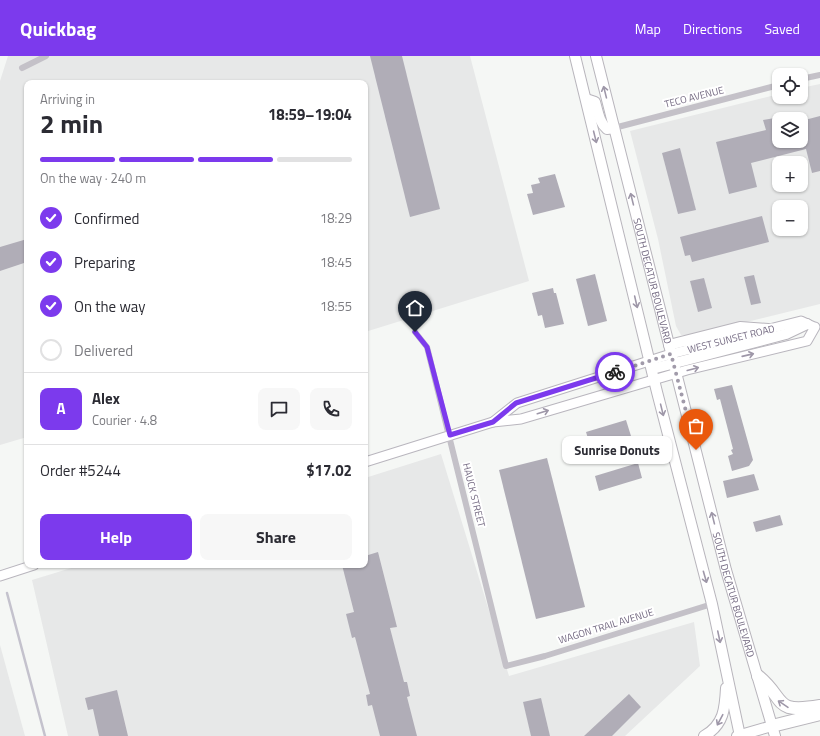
<!DOCTYPE html>
<html lang="en">
<head>
<meta charset="utf-8">
<style>
	:root { --surface:#fff; --page:#f7f7f7; --text:#2b2b33; --muted:#7c7c81; --line:#e1e1e2; --accent:#7c3aed }
	body { margin:0; font-family:"Titillium Web",sans-serif; background:var(--page); color:var(--text); height:100vh; display:flex; flex-direction:column; font-size:15px; white-space:nowrap }
	* { box-sizing:border-box; margin:0 }
	p { font-size:13px; color:var(--muted) }
	.icon { flex:none; width:22px; height:22px; fill:none; stroke:currentColor; stroke-width:2; stroke-linecap:round; stroke-linejoin:round }
	.map { position:relative; flex:1; overflow:hidden }
	.panel { position:absolute; left:24px; top:24px; width:344px; height:488px; display:flex; flex-direction:column; background:var(--surface); border-radius:8px; box-shadow:0 1px 3px #0004 }
	.panel>* { flex:none }
	.controls { position:absolute; left:772px; top:12px; display:grid; gap:8px }
	.controls a { display:grid; place-items:center; width:36px; height:36px; border-radius:8px; background:var(--surface); box-shadow:0 1px 3px #0004; font-size:20px }
	.pin { position:absolute; display:grid; place-items:center; width:34px; height:34px; color:#fff; margin:-41px -17px; border-radius:50% 50% 50% 0; rotate:-45deg; box-shadow:0 0 4px #0007 }
	.pin .icon { rotate:45deg }
	.courier { position:absolute; display:grid; place-items:center; width:40px; height:40px; margin:-20px; border:3px solid #7c3aed; border-radius:50%; background:#fff; color:#222; box-shadow:0 1px 5px #0007 }
	.bubble { position:absolute; height:28px; border-radius:8px; background:var(--surface); box-shadow:0 1px 3px #0004; font-size:13px; font-weight:700; line-height:28px; text-align:center }
	.head em { font-style:normal; font-weight:700 }
	.head div { display:flex; flex-direction:column-reverse }
	.head { display:flex; align-items:center; justify-content:space-between; height:68px; padding:0 16px }
	h1 { font-size:26px; font-weight:700; line-height:30px }
	.bar { display:grid; grid-template-columns:repeat(4,1fr); gap:6px 4px; align-content:center; height:48px; padding:0 16px }
	.bar i { height:5px; border-radius:3px; background:var(--line) }
	.bar .current { background:var(--accent) }
	.bar p { grid-column:span 4 }
	.line { display:flex; align-items:center; gap:10px; padding:0 16px; border-top:1px solid var(--line) }
	.line div { flex:1 }
	.round { display:grid; place-items:center; flex:none; width:42px; height:42px; border-radius:8px; background:var(--page) }
	ol { padding:0 16px; list-style:none }
	li { display:flex; align-items:center; gap:12px; height:44px }
	li p { margin-inline-start:auto }
	li .icon { padding:4px; border-radius:50%; background:var(--accent); color:#fff; stroke-width:4 }
	li:last-child { color:var(--muted) }
	li i { width:22px; height:22px; border:2px solid var(--line); border-radius:50% }
	.cta { display:flex; gap:8px; margin-top:auto; padding:8px 16px }
	.cta a { flex:1; height:46px; border-radius:8px; background:var(--accent); color:#fff; font-size:16px; font-weight:700; line-height:46px; text-align:center }
	.cta a+a { background:var(--page); color:var(--text) }
	header { display:flex; align-items:center; gap:24px; box-sizing:border-box; height:56px; padding:0 20px; background:var(--accent); color:#fff }
	header strong { font-size:19px }
	nav { display:flex; gap:22px; margin-inline-start:auto; font-size:14px }
	.map>svg:first-child { display:block }
	.built { fill:#e7e8e8; fill-rule:evenodd }
	.lines { fill:none; stroke-linecap:round; stroke-linejoin:round }
	.stream { stroke:#c4c2cd; stroke-width:2.5 }
	.building { fill:#b0adb7 }
	.secondary-casing { stroke:#b9b6be; stroke-width:11 }
	.primary-casing { stroke:#b8b5bc; stroke-width:12 }
	.motorway-casing { stroke:#b9b6bc; stroke-width:14 }
	.minor { stroke:#c4c1c8; stroke-width:6 }
	.secondary { stroke:#fff; stroke-width:9 }
	.primary { stroke:#fff; stroke-width:10 }
	.motorway { stroke:#fff; stroke-width:12 }
	.oneway { stroke:#9e97a8 }
	.done { stroke:#a19baa; stroke-width:4; stroke-dasharray:0 7.2 }
	.route { stroke:#7c3aed; stroke-width:5 }
	.labels { text-anchor:middle; dominant-baseline:central; stroke-width:4; stroke-linejoin:round; paint-order:stroke }
	.street-label { font-size:10px; fill:#746a82; stroke:#fff }
</style>
</head>
<body>
<header>
<strong>Quickbag</strong>
<nav><a>Map</a><a>Directions</a><a>Saved</a></nav>
</header>
<div class="map">
<svg width="820" height="680" viewBox="0 0 820 680">
	<rect width="100%" height="100%" fill="#f5f7f5"/>
	<g class="built">
		<path d="M 8,0 L 470,0 L 529,225 L 365,276 L 365,27 L 27,27 L 27,381 L 0,389 L 0,25 Z"/>
		<path d="M 820,28 L 820,248 L 693,279 L 681,279 L 676,270 L 658,183 L 630,75 L 779,38 L 779,41 L 801,41 L 801,32 ZM 779,63 L 801,63 L 801,85 L 779,85 ZM 779,107 L 801,107 L 801,129 L 779,129 ZM 779,151 L 801,151 L 801,173 L 779,173 Z"/>
		<path d="M 441,398 L 509,620 L 694,566 L 700,610 L 625,680 L 68,680 L 32,524 L 81,509 L 365,509 L 365,422 Z"/>
		<path d="M 0,589 L 25,680 L 0,680 Z"/>
	</g>
	<g class="lines">
		<path class="stream" d="M 7,537 L 45,680"/>
	</g>
	<g class="building">
		<path d="M 370,0 L 402,0 L 440,153 L 410,161 Z"/>
		<path d="M 820,60 L 820,115 L 812,117 L 806,93 L 751,107 L 757,131 L 729,138 L 716,86 L 766,74 L 763,64 L 775,62 L 777,71 L 779,70 L 779,85 L 801,85 L 801,65 Z"/>
		<path d="M 680,92 L 696,154 L 678,158 L 662,97 Z"/>
		<path d="M 555,118 L 565,151 L 533,159 L 527,138 L 533,137 L 531,129 L 540,127 L 538,122 Z"/>
		<path d="M 762,160 L 769,186 L 692,206 L 690,199 L 685,200 L 680,181 Z"/>
		<path d="M 27,183 L 27,206 L 0,215 L 0,191 Z"/>
		<path d="M 595,218 L 607,265 L 588,270 L 576,223 Z"/>
		<path d="M 754,219 L 761,247 L 751,249 L 744,221 Z"/>
		<path d="M 704,222 L 712,252 L 698,256 L 690,225 Z"/>
		<path d="M 553,232 L 554,237 L 556,237 L 564,268 L 545,272 L 542,259 L 538,260 L 532,237 Z"/>
		<path d="M 732,329 L 753,404 L 749,410 L 732,415 L 728,400 L 733,398 L 731,394 L 733,393 L 720,343 L 717,344 L 714,333 Z"/>
		<path d="M 626,364 L 631,380 L 591,392 L 586,376 Z"/>
		<path d="M 547,402 L 585,551 L 536,563 L 499,414 Z"/>
		<path d="M 638,407 L 642,422 L 599,435 L 595,420 Z"/>
		<path d="M 754,418 L 759,434 L 727,442 L 723,425 Z"/>
		<path d="M 780,459 L 783,469 L 756,476 L 753,466 Z"/>
		<path d="M 378,496 L 397,571 L 390,572 L 404,626 L 407,626 L 410,640 L 407,641 L 417,680 L 380,680 L 372,649 L 368,650 L 366,639 L 370,638 L 355,581 L 352,582 L 346,558 L 354,556 L 342,509 L 365,509 L 365,500 Z"/>
		<path d="M 117,634 L 128,680 L 99,680 L 93,653 L 88,654 L 85,642 Z"/>
		<path d="M 629,638 L 641,651 L 612,680 L 584,680 Z"/>
		<path d="M 541,642 L 550,680 L 531,680 L 523,646 Z"/>
	</g>
	<g class="lines">
		<defs>
			<g id="secondary">
				<path d="M 493,366 L 517,347 L 671,298 L 801,265 L 812,270"/>
				<path d="M 365,406 L 493,366 L 521,363 L 687,314 L 807,285 L 815,271"/>
				<path d="M 0,520 L 34,509"/>
			</g>
			<g id="primary">
				<path d="M 575,0 L 657,336 L 712,548 L 740,680"/>
				<path id="s1" d="M 596,0 L 726,514 L 775,680"/>
				<path d="M 586,43 L 595,46 C 598,56 599,66 607,73 L 614,72"/>
				<path d="M 669,289 L 740,271 L 768,273"/>
				<path d="M 652,313 L 786,278 L 807,268"/>
				<path d="M 704,680 C 724,669 725,652 726,632"/>
				<path d="M 737,680 L 772,670"/>
			</g>
			<g id="motorway">
				<path d="M 758,620 C 787,644 772,658 820,650"/>
				<path d="M 772,670 L 820,658"/>
			</g>
		</defs>
		<use href="#secondary" class="secondary-casing"/>
		<use href="#primary" class="primary-casing"/>
		<use href="#motorway" class="motorway-casing"/>
		<g class="minor">
			<path d="M 22,12 L 46,0"/>
			<path d="M 801,23 L 820,19"/>
			<path d="M 614,72 L 779,29"/>
			<path d="M 415,276 L 427,291 L 506,610 L 545,600 L 712,548"/>
		</g>
		<use href="#secondary" class="secondary"/>
		<use href="#primary" class="primary"/>
		<use href="#motorway" class="motorway"/>
	</g>
	<defs><path id="oneway-shaft" d="M-6 0H5M1.5-3L5.5 0L1.5 3" fill="none" stroke-width="1.6" stroke-linecap="round" stroke-linejoin="round"/></defs>
	<g class="oneway">
		<use href="#oneway-shaft" transform="translate(605 36) rotate(-104)"/>
		<use href="#oneway-shaft" transform="translate(595 81) rotate(76)"/>
		<use href="#oneway-shaft" transform="translate(632 143) rotate(-104)"/>
		<use href="#oneway-shaft" transform="translate(636 246) rotate(77)"/>
		<use href="#oneway-shaft" transform="translate(748 299) rotate(-13)"/>
		<use href="#oneway-shaft" transform="translate(693 313) rotate(-15)"/>
		<use href="#oneway-shaft" transform="translate(662 354) rotate(76)"/>
		<use href="#oneway-shaft" transform="translate(543 356) rotate(-17)"/>
		<use href="#oneway-shaft" transform="translate(713 462) rotate(-104)"/>
		<use href="#oneway-shaft" transform="translate(705 521) rotate(74)"/>
		<use href="#oneway-shaft" transform="translate(719 581) rotate(78)"/>
		<use href="#oneway-shaft" transform="translate(783 648) rotate(-146)"/>
		<use href="#oneway-shaft" transform="translate(720 664) rotate(118)"/>
	</g>
	<g class="lines">
		<path class="done" d="M 615,316 L 671,298 L 696,394"/>
		<path class="route" d="M 415,276 L 427,291 L 450,379 L 493,366 L 516,347 L 615,316"/>
	</g>
	<g class="labels">
		<g class="street-label">
			<text transform="translate(694 41) rotate(-14)">TECO AVENUE</text>
			<text stroke="none"><textPath href="#s1" startOffset="232">SOUTH DECATUR BOULEVARD</textPath></text>
			<text transform="translate(731 283) rotate(-14)">WEST SUNSET ROAD</text>
			<text transform="translate(474 439) rotate(76)">HAUCK STREET</text>
			<text stroke="none"><textPath href="#s1" startOffset="556">SOUTH DECATUR BOULEVARD</textPath></text>
			<text transform="translate(606 570) rotate(-17)">WAGON TRAIL AVENUE</text>
		</g>
	</g>
</svg>
<div class="controls">
<a><svg class="icon" aria-label="locate" viewBox="0 0 24 24"><circle cx="12" cy="12" r="6"/><path d="M12 2v4M12 18v4M2 12h4M18 12h4"/></svg></a>
<a><svg class="icon" aria-label="layers" viewBox="0 0 24 24"><path d="M12 4l9 5-9 5-9-5zM3 14l9 5 9-5"/></svg></a>
<a>+</a>
<a>−</a>
</div>
<div class="pin" style="left:696px;top:394px;background:#ea580c"><svg class="icon" aria-label="bag" viewBox="0 0 24 24"><path d="M5 8h14l-1 12H6zM9 8a3 3 0 0 1 6 0"/></svg></div>
<div class="pin" style="left:415px;top:276px;background:#1f2937"><svg class="icon" aria-label="home" viewBox="0 0 24 24"><path d="M3 11l9-7 9 7M6 9v11h12V9"/></svg></div>
<div class="courier" style="left:615px;top:316px"><svg class="icon" aria-label="bike" viewBox="0 0 24 24"><circle cx="6" cy="16" r="4"/><circle cx="18" cy="16" r="4"/><path d="M6 16l4-8h5l3 8M10 8l3 8H6M13 5h3"/></svg></div>
<div class="bubble" style="left:562px;top:380px;width:110px">Sunrise Donuts</div>
<section class="panel">
<div class="head"><div><h1>2 min</h1><p>Arriving in</p></div><em>18:59–19:04</em></div>
<div class="bar"><i class="current"></i><i class="current"></i><i class="current"></i><i></i><p>On the way · 240 m</p></div>
<ol>
<li><svg class="icon" aria-label="check" viewBox="0 0 24 24"><path d="M5 12l5 5 9-10"/></svg>Confirmed<p>18:29</p></li>
<li><svg class="icon" aria-label="check" viewBox="0 0 24 24"><path d="M5 12l5 5 9-10"/></svg>Preparing<p>18:45</p></li>
<li><svg class="icon" aria-label="check" viewBox="0 0 24 24"><path d="M5 12l5 5 9-10"/></svg>On the way<p>18:55</p></li>
<li><i></i>Delivered</li>
</ol>
<div class="line" style="height:72px"><b class="round" style="background:var(--accent);color:#fff">A</b><div><b>Alex</b><p>Courier · 4.8</p></div><a class="round"><svg class="icon" aria-label="chat" viewBox="0 0 24 24"><path d="M4 5h16v11H9l-5 4z"/></svg></a><a class="round"><svg class="icon" aria-label="phone" viewBox="0 0 24 24"><path d="M5 4h4l2 5-3 2q2 4 5 5l2-3 5 2v4C11 20 4 13 5 4z"/></svg></a></div>
<div class="line" style="height:52px"><div>Order #5244</div><b>$17.02</b></div>
<div class="cta"><a>Help</a><a>Share</a></div>
</section>
</div>
</body>
</html>
